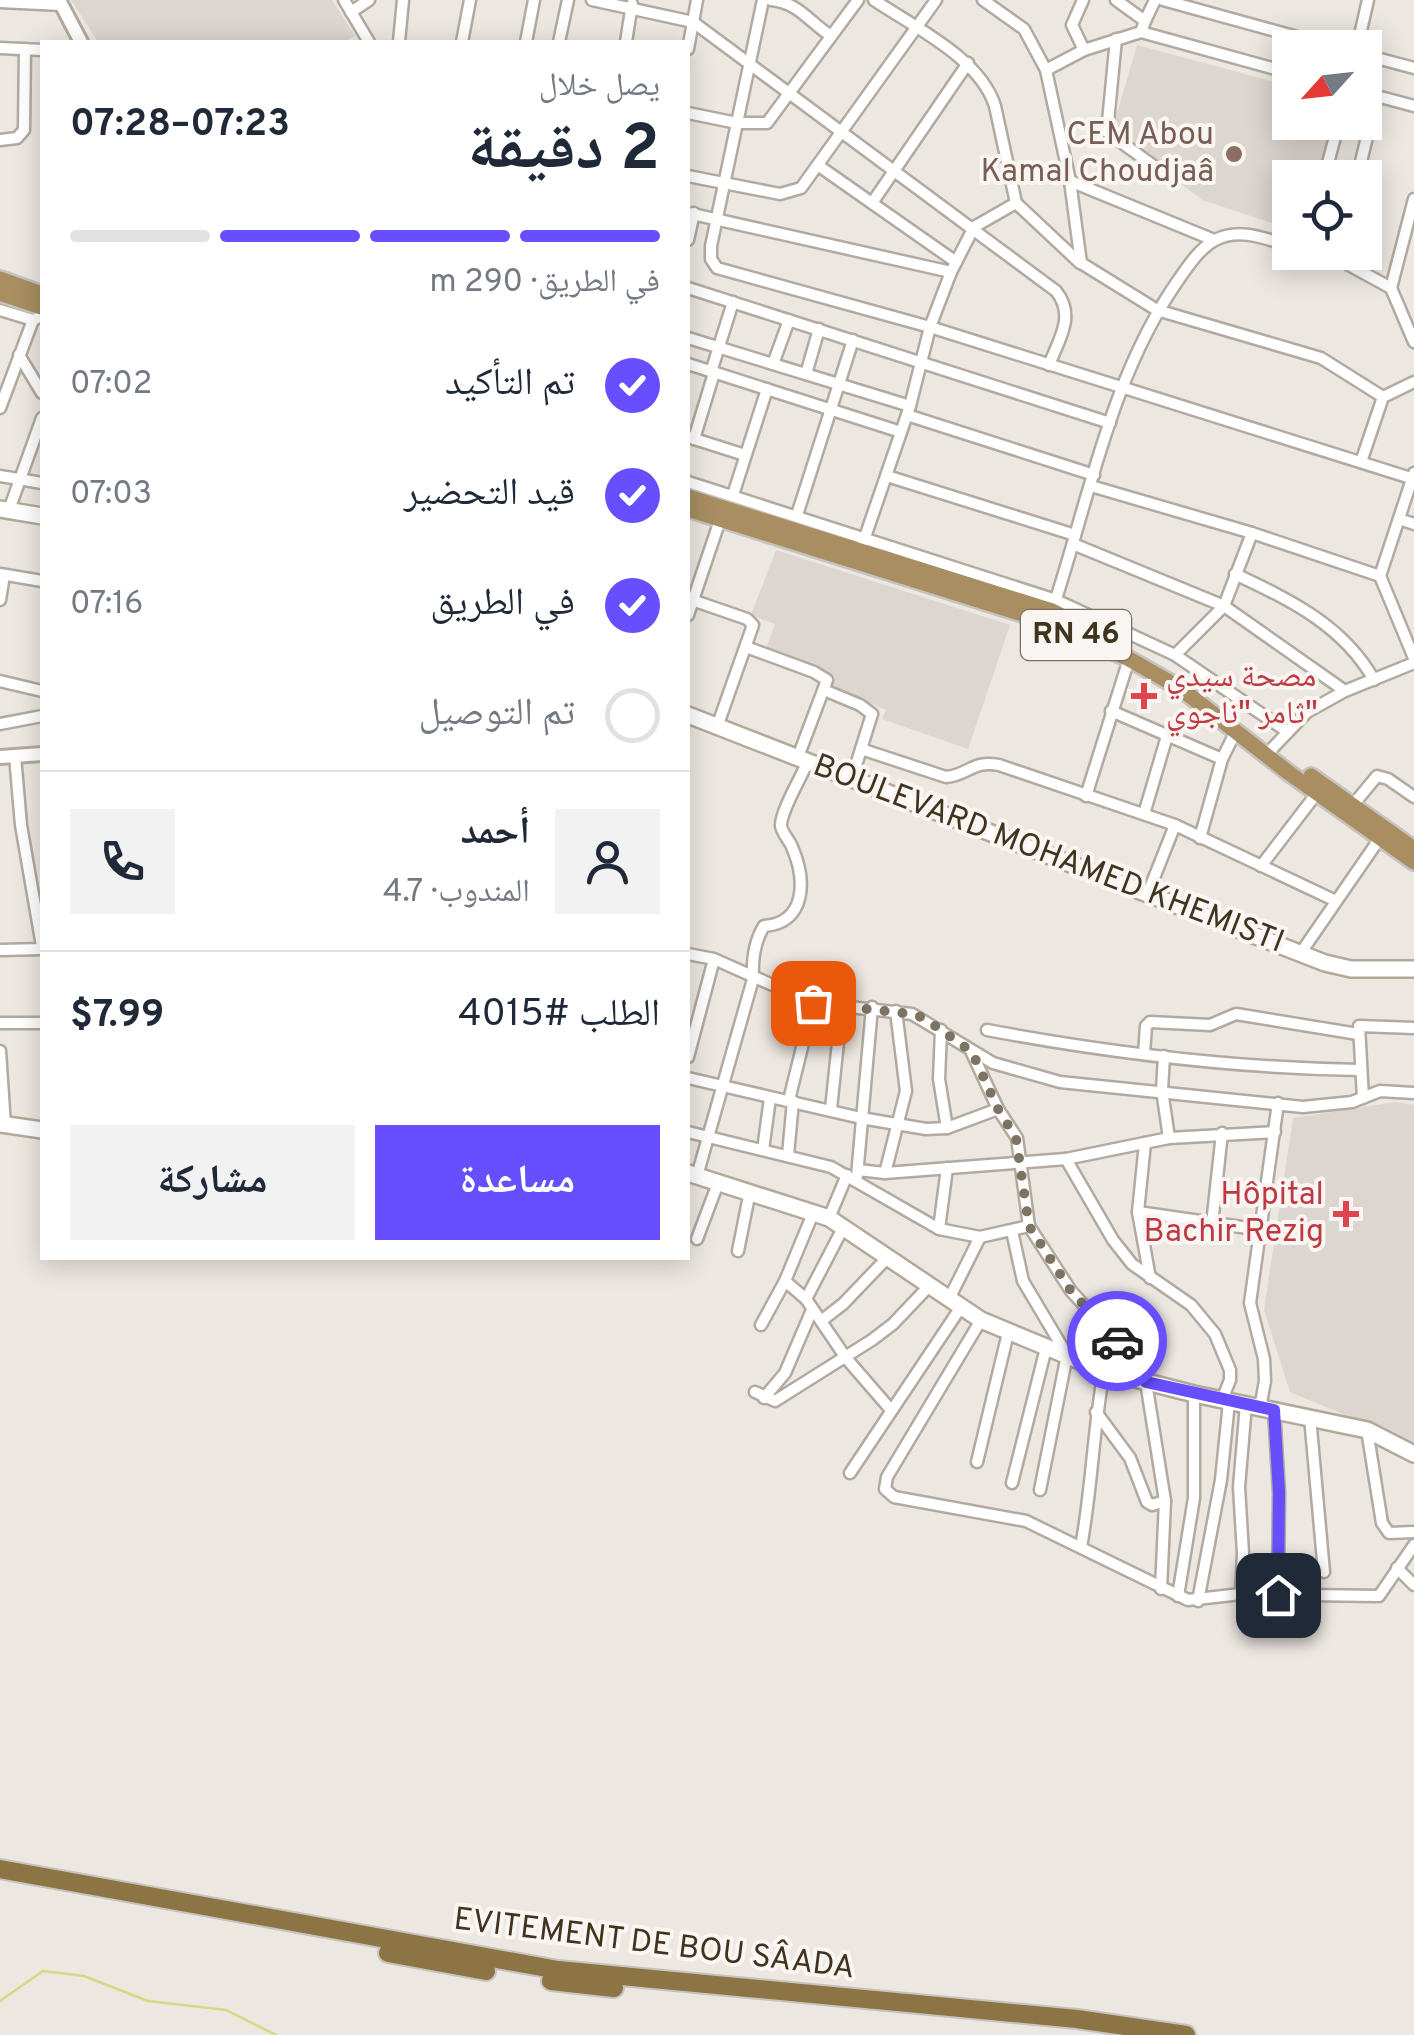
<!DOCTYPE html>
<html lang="ar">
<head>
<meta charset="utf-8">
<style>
	:root { --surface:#fff; --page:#f2f2f3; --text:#1f2937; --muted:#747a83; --line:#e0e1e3; --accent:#674eff }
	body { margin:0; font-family:Overpass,"Noto Naskh Arabic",sans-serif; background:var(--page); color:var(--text); direction:rtl; height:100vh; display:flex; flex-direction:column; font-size:38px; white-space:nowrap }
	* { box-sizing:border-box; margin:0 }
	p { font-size:32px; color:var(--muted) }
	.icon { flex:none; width:55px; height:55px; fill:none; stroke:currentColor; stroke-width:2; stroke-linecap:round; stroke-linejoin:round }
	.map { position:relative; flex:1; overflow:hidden; direction:ltr }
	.sheet { position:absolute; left:40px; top:40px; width:650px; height:1220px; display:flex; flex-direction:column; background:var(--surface); border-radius:0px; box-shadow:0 5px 25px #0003; direction:rtl }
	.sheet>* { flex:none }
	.needle { width:65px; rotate:243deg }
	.buttons { position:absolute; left:1272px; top:30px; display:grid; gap:20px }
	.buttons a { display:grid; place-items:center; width:110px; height:110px; border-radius:0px; background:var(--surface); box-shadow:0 5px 25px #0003; font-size:50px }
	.pin { position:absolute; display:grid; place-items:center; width:85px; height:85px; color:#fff; margin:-42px; border-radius:20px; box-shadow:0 5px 15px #0006 }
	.courier { position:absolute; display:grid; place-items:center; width:100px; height:100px; margin:-50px; border:8px solid #674eff; border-radius:50%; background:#fff; color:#222; box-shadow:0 2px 12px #0007 }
	.overview em { font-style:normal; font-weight:700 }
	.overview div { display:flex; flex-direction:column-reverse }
	.overview { display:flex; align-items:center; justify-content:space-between; height:170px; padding:0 30px }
	h1 { font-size:65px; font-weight:700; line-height:75px }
	.bar { display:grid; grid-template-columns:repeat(4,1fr); gap:15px 10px; align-content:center; height:120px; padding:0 30px }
	.bar i { height:12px; border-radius:8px; background:var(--line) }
	.bar .current { background:var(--accent) }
	.bar p { grid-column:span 4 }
	.line { display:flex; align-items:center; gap:25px; padding:0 30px; border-top:2px solid var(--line) }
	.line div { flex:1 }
	.round { display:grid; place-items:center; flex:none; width:105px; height:105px; border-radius:0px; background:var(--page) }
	ol { padding:0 30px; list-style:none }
	li { display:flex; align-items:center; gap:30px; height:110px }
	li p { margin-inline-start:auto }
	li .icon { padding:10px; border-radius:50%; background:var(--accent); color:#fff; stroke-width:4 }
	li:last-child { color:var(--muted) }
	li i { width:55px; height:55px; border:5px solid var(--line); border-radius:50% }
	.cta { display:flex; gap:20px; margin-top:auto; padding:20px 30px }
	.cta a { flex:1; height:115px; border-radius:0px; background:var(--accent); color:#fff; font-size:40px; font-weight:700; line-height:115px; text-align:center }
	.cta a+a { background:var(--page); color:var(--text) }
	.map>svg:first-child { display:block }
	.built { fill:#ddd5cf }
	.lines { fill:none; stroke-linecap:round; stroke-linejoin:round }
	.stream { stroke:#d4d983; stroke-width:2.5 }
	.minor-casing { stroke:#b2aa9f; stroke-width:15 }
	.tertiary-casing { stroke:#b2aa9f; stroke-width:18 }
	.secondary-casing { stroke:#b4a898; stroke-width:20 }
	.primary-casing { stroke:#c6c2bc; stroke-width:20 }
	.trunk-casing { stroke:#c6c2bc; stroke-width:22 }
	.minor { stroke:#fff; stroke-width:10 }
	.tertiary { stroke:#fff; stroke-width:12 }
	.secondary { stroke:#fff; stroke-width:15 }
	.primary { stroke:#a88e61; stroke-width:15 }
	.trunk { stroke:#8c7444; stroke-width:18 }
	.done { stroke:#7d7363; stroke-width:10; stroke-dasharray:0 18 }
	.route { stroke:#674eff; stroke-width:12 }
	.education-dot { fill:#8d6e63; stroke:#f9f5f2; stroke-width:4 }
	.health-dot { fill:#e0444e; stroke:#f9f5f2; stroke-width:4 }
	.labels { text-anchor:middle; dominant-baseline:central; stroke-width:8; stroke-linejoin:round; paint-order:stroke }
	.shield { fill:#f9f5f2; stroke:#786e5e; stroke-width:2.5 }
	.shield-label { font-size:30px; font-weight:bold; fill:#40341f }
	.education-label { font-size:32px; fill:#785e54; stroke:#f9f5f2; text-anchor:end }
	.health-label { font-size:32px; fill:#be3a42; stroke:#f9f5f2; text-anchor:start }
	.street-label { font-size:32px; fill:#40341f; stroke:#f9f5f2 }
</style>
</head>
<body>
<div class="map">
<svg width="1414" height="2035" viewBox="0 0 1414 2035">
	<rect width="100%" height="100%" fill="#ede7e1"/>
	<g class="built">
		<path d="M 71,0 L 332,0 L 355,36 L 343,42 L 98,42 Z"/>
		<path d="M 1137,45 L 1290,86 L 1290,122 L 1331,123 L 1333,127 L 1319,177 L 1290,178 L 1290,229 L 1202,200 L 1112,131 Z"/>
		<path d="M 776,550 L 1010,625 L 968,749 L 882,719 L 886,710 L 832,687 L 835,677 L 766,649 L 775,624 L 751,615 Z"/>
		<path d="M 1396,1102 L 1414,1105 L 1414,1444 L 1290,1392 L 1264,1310 L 1293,1118 Z"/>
	</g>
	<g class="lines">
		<path class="stream" d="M 0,2001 L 43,1971 L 84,1976 L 148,2001 L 226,2010 L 276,2035"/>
		<defs>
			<g id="minor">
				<path d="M 344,0 L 369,42"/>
				<path d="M 592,0 L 693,22 L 1056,291 C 1076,316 1059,339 1049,365"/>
				<path d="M 763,0 L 711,246 L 711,259 L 717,268 L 930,327 L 1414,479"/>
				<path d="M 771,0 C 799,3 808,21 831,36"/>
				<path d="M 874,0 C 914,27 980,58 995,106 L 1016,203 L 1080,263"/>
				<path d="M 983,0 L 1024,29 L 1046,70 L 1070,181 L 1081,263 L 1157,310 L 1321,358 L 1383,397"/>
				<path d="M 1083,0 L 1072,25 L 1084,50"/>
				<path d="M 1116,0 L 1145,21 L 1141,32"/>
				<path d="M 1163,0 L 1337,48"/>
				<path d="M 0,2 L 61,5"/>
				<path d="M 351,12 L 369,0"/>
				<path d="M 1145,21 L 1155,0"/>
				<path d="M 1116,39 L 1107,132 L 1158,169"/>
				<path d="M 399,42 L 403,0"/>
				<path d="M 462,42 L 470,0"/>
				<path d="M 526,42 L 534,0"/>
				<path d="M 559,42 L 568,0"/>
				<path d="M 626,42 L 632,4"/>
				<path d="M 0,48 L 42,50"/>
				<path d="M 1357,48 L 1368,0"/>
				<path d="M 688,49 L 697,0"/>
				<path d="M 1365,55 L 1414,68"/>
				<path d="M 1046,70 L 1084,50 L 1141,32 L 1290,73"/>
				<path d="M 1365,93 L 1414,106"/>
				<path d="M 688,113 L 737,123 L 767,123 L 858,0"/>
				<path d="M 0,140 L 17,138 L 24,130 L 25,49"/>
				<path d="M 819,166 L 956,262"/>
				<path d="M 688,176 L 780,194 L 801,188 L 936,0"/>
				<path d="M 1324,178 L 1339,122"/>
				<path d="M 1357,178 L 1377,96"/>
				<path d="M 1070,181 L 1214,240"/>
				<path d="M 872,203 L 968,63"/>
				<path d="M 688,213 L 951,272"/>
				<path d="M 688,240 L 694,213"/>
				<path d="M 1314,252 L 1338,259 L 1391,288 L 1414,342"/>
				<path d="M 688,288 L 1110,423"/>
				<path d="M 1391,288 L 1414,199"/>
				<path d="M 0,310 L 33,320 L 42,316"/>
				<path d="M 688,338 L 910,406"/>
				<path d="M 19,355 L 42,393"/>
				<path d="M 688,364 L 901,432"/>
				<path d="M 773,364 L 789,320"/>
				<path d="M 711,372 L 733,302"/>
				<path d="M 806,374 L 819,329"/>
				<path d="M 0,408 L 33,320"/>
				<path d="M 907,415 L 1094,475"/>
				<path d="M 688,437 L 745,455"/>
				<path d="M 694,439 L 714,373"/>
				<path d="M 1361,462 L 1383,397 L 1414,382"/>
				<path d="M 1414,473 L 1380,576 L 1414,658"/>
				<path d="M 0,476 L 42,483"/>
				<path d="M 887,476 L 1075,535"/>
				<path d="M 688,482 L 1056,600 L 1175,655 L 1288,732"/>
				<path d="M 1091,486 L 1252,533 L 1380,576"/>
				<path d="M 733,495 L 767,389"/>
				<path d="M 9,510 L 42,418"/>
				<path d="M 797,515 L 853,340"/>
				<path d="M 1399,519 L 1414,524"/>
				<path d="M 863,543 L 910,406 L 930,327 L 951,272 L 974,227 L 1016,203"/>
				<path d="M 1073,544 L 1224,606 L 1345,691"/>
				<path d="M 0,574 L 42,581"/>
				<path d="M 1235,574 C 1290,600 1343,625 1374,680"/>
				<path d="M 0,600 L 4,575"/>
				<path d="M 692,600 L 747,619 L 753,625 L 717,727"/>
				<path d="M 1055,602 C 1090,494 1112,374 1179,279 C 1188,266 1200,248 1215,240 C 1240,227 1266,239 1290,246"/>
				<path d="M 688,615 L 720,520"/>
				<path d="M 746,647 L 814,672 L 827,680 L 798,757"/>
				<path d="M 1175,655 L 1224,606 L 1252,533"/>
				<path d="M 0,681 L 42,691"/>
				<path d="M 824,690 L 860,705 L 872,714 L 852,778"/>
				<path d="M 1111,711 L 1222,759"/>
				<path d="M 0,724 L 42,716"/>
				<path d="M 861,749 L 946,777 C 969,775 972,760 999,765 L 1175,825 L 1336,901"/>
				<path d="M 1266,755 L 1307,712 L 1345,691 L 1414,663"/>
				<path d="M 15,756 L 21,825 L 42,946"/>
				<path d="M 1086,796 L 1129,659"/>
				<path d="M 1353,805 L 1377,776 L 1388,779 L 1414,797"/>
				<path d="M 1144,814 L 1167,736"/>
				<path d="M 1200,838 L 1222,759 L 1236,731"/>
				<path d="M 1261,866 L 1317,793"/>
				<path d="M 1148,893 L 1175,825"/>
				<path d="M 0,950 L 42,949"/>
				<path d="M 688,954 L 714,959 L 813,1003 L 912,1014 L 993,1063 L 1060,1082 L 1303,1107 L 1352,1102 L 1380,1091 L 1414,1093"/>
				<path d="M 1300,954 L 1380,838"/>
				<path d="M 0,1023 L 42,1023"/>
				<path d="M 941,1030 L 939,1079 L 947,1128"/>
				<path d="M 987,1030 C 1110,1053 1234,1068 1360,1070"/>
				<path d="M 0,1051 L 5,1125"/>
				<path d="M 972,1053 L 998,1109 L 1017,1138 L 1029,1226"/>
				<path d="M 1144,1054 L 1146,1026 L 1150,1022 L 1210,1025 L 1236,1014 L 1358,1034"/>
				<path d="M 1164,1056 L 1162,1090 L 1169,1138"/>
				<path d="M 688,1057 L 714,959"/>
				<path d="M 688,1078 L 861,1118 L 926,1129 L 947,1128 L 998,1109"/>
				<path d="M 1363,1098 L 1359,1026 L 1414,1028"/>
				<path d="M 789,1100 L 813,1003"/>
				<path d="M 831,1109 L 842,1004"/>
				<path d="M 688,1132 L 831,1167 L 939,1229 L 980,1237 L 1029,1226 L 1071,1291 L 1116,1340 L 1146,1382 L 1165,1501 L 1161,1589"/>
				<path d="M 1145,1143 L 1138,1212 L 1150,1278"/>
				<path d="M 763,1150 L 770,1098"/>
				<path d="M 788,1155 L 793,1101"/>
				<path d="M 1066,1159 L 1113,1240 L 1132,1264 L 1191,1305 L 1215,1334 L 1230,1370 L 1230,1380 L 1222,1400"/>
				<path d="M 858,1170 L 885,1173 L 1066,1159 L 1169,1138 L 1275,1132"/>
				<path d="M 885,1173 L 906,1091 L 896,1011"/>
				<path d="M 697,1176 L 753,979 C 752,960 754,942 764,926 C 807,923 806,879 792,847 C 790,841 782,833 781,826 C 780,812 802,776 808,761"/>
				<path d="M 857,1176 L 872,1007"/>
				<path d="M 1138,1212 L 1262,1230"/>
				<path d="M 829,1218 L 847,1175"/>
				<path d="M 1212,1224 L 1222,1133"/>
				<path d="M 939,1229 L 947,1168"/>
				<path d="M 1012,1231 L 1023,1281 L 1067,1355 L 1040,1490"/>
				<path d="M 697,1239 L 718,1183"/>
				<path d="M 738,1251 L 750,1191"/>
				<path d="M 785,1281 L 806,1299 L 846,1358 L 891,1410"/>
				<path d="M 806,1299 L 844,1226"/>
				<path d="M 949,1299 L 980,1237"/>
				<path d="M 981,1320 L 887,1477 L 885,1489 L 894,1497 L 1026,1521 L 1188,1600 L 1241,1594 L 1379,1596 L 1414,1545"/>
				<path d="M 821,1321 L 843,1304 L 889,1256"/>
				<path d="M 761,1325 L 785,1281 L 814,1211"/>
				<path d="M 755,1392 L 775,1401 L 872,1340 L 893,1324 L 930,1285"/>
				<path d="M 764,1398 L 785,1373 L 812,1310"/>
				<path d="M 1260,1408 L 1265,1381 L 1264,1359 L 1250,1303 L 1278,1103"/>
				<path d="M 1274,1410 L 1279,1492 L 1278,1595"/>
				<path d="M 1096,1412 L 1130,1458 L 1147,1502 L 1152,1505 L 1165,1501"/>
				<path d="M 1310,1417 L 1324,1572"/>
				<path d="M 1367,1430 L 1382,1523 L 1389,1533 L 1414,1532"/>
				<path d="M 977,1462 L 1008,1333"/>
				<path d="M 850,1473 L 961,1307"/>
				<path d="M 1012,1483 L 1046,1348"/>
				<path d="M 1081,1547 C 1092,1488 1093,1430 1104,1371"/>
				<path d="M 1397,1568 L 1414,1585"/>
				<path d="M 1241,1594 L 1243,1553 L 1239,1487 L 1246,1404"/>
				<path d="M 1178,1596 L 1194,1498 L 1194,1394"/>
				<path d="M 1198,1601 L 1221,1480 L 1229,1402"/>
			</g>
			<g id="tertiary">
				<path d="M 59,0 L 81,42"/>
				<path d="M 0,757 L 42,754"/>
			</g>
			<g id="secondary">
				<path d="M 0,509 L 42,516"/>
				<path d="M 688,715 L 1325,963 L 1351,969 L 1414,969"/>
				<path d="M 0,1124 L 42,1130"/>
				<path d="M 688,1173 L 829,1218 L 981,1320 L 1104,1371 L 1194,1394 L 1367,1430 L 1414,1454"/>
			</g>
			<g id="primary">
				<path d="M 0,279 L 42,294"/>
				<path d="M 0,293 L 41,307"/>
				<path d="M 688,497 L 1052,611 L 1097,634"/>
				<path d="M 688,509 L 1045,621 L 1129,659 L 1180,688 L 1289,773 L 1414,862"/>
				<path d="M 1311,776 L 1414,849"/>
			</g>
			<g id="trunk">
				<path d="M 0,1869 L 558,1970 L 1077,2019 L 1186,2035"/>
				<path d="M 388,1953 L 486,1971"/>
				<path d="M 551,1981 L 614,1988"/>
			</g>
		</defs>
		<use href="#minor" class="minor-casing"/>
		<use href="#tertiary" class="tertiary-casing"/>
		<use href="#secondary" class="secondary-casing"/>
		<use href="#primary" class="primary-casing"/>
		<use href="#trunk" class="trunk-casing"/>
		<use href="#minor" class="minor"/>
		<use href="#tertiary" class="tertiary"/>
		<use href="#secondary" class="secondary"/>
		<use href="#primary" class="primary"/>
		<use href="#trunk" class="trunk"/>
	</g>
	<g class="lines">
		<path class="done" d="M 813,1003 L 912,1014 L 924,1018 L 972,1052 L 998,1109 L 1016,1138 L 1029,1226 L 1071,1291 L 1117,1341"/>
		<path class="route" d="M 1117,1341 L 1146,1382 L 1274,1410 L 1279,1492 L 1278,1595"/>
	</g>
	<circle class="education-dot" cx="1234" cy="154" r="10"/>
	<g class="health-dot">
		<path d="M1139 681h10v10h10v10h-10v10h-10v-10h-10v-10h10z"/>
		<path d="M1341 1199h10v10h10v10h-10v10h-10v-10h-10v-10h10z"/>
	</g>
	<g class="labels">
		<rect class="shield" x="1021" y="610" width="110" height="50" rx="8"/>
		<g class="shield-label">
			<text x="1076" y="635">RN 46</text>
		</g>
		<g class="education-label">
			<text x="1214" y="136">CEM Abou<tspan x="1214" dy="37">Kamal Choudjaâ</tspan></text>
		</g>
		<g class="health-label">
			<text x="1166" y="678">مصحة سيدي<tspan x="1166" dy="37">ثامر "ناجوي"</tspan></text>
			<text x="1324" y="1196" text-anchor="end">Hôpital<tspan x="1324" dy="37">Bachir Rezig</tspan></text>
		</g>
		<g class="street-label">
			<text transform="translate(1048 855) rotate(21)">BOULEVARD MOHAMED KHEMISTI</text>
			<text transform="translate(654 1945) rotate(7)">EVITEMENT DE BOU SÂADA</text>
		</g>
	</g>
</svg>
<div class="buttons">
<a><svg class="needle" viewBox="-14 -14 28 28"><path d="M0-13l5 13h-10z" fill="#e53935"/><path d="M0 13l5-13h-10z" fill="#747a83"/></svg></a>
<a><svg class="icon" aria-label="locate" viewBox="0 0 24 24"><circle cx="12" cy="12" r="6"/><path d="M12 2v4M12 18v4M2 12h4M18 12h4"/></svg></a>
</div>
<div class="pin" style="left:813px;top:1003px;background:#ea580c"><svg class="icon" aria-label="bag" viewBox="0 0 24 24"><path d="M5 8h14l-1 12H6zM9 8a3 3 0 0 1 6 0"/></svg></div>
<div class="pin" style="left:1278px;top:1595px;background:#1f2937"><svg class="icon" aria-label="home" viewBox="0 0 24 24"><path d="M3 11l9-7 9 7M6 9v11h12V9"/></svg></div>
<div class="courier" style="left:1117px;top:1341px"><svg class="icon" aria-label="car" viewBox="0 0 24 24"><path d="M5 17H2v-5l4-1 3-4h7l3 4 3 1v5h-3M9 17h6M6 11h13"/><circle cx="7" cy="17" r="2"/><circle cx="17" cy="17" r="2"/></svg></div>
<section class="sheet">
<div class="overview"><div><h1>2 دقيقة</h1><p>يصل خلال</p></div><em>07:23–07:28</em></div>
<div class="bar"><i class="current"></i><i class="current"></i><i class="current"></i><i></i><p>في الطريق · 290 m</p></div>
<ol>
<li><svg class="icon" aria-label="check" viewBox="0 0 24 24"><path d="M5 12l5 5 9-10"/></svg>تم التأكيد<p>07:02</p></li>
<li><svg class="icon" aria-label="check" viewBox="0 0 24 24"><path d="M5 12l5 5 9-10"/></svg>قيد التحضير<p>07:03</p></li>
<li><svg class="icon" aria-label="check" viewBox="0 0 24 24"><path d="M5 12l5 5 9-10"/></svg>في الطريق<p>07:16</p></li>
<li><i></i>تم التوصيل</li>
</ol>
<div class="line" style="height:180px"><a class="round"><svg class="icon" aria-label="person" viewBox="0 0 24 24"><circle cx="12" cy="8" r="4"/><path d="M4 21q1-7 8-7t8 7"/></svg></a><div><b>أحمد</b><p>المندوب · 4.7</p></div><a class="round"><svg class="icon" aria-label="phone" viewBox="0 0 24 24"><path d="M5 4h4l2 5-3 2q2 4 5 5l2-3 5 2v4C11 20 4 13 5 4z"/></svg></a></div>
<div class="line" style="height:130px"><div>الطلب #4015</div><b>$7.99</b></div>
<div class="cta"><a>مساعدة</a><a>مشاركة</a></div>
</section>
</div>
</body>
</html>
